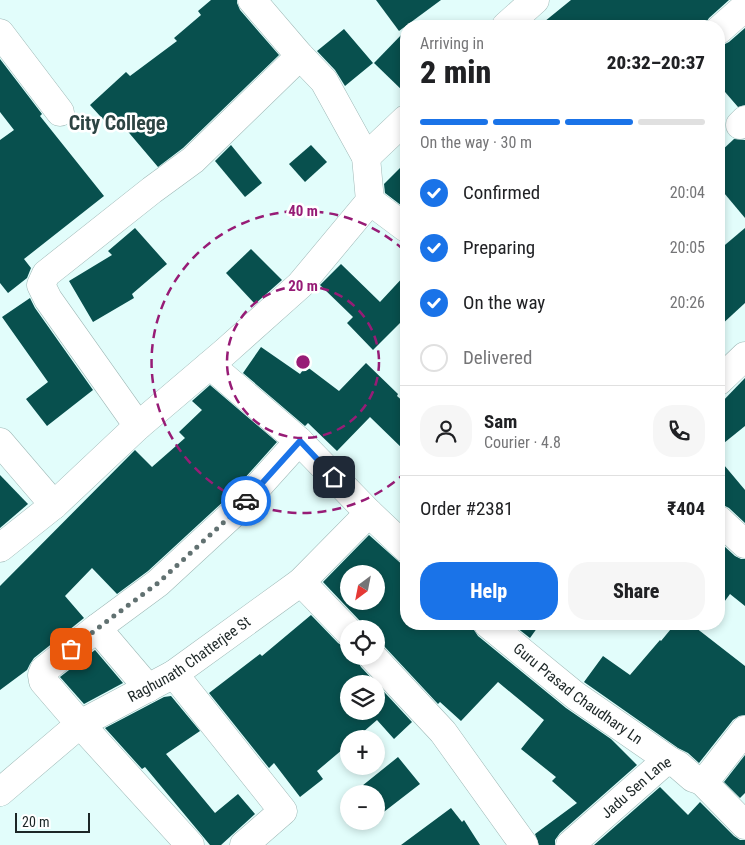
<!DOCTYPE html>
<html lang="en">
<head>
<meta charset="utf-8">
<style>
	:root { --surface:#fff; --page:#f6f6f6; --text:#202124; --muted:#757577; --line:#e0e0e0; --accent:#1a73e8 }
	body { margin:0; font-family:"Roboto Condensed",sans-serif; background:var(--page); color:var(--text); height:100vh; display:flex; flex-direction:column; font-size:19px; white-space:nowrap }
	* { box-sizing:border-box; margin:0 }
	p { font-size:16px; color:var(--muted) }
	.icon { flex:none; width:28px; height:28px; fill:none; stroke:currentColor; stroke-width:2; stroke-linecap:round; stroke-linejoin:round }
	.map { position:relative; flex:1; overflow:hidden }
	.side { position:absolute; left:400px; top:20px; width:325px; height:610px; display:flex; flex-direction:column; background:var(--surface); border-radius:20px; box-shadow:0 2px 8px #0003 }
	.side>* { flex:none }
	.needle { width:32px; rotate:212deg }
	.buttons { position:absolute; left:340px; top:565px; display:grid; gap:10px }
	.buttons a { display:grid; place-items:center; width:45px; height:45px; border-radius:50%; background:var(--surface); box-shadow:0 2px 8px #0003; font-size:25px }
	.scale { position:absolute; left:15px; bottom:12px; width:75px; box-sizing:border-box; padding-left:5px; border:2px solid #1c2626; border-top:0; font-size:14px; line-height:18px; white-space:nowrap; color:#1c2626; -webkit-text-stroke:4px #fff; paint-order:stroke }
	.pin { position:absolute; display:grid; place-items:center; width:42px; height:42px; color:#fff; margin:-21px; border-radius:10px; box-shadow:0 2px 8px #0006 }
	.courier { position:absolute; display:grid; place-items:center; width:50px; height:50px; margin:-25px; border:4px solid #1a73e8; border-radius:50%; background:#fff; color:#222; box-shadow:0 1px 6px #0007 }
	.headline em { font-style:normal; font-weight:800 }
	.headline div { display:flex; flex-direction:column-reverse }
	.headline { display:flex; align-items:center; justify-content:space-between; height:85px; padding:0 20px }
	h1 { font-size:32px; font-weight:800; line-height:38px }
	.bar { display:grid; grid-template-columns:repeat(4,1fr); gap:8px 5px; align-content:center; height:60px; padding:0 20px }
	.bar i { height:6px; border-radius:4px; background:var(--line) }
	.bar .on { background:var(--accent) }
	.bar p { grid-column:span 4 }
	.line { display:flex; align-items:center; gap:12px; padding:0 20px; border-top:1px solid var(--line) }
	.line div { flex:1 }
	.round { display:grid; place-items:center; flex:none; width:52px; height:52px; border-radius:20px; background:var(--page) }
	ol { padding:0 20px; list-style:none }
	li { display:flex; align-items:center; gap:15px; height:55px }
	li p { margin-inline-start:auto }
	li .icon { padding:5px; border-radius:50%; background:var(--accent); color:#fff; stroke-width:4 }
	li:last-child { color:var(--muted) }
	li i { width:28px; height:28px; border:2px solid var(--line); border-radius:50% }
	.primary-button { display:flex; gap:10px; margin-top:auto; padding:10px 20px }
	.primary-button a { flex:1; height:58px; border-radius:20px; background:var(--accent); color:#fff; font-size:20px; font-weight:800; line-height:58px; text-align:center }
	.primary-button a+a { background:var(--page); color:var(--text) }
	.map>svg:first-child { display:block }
	.building { fill:#08504e; fill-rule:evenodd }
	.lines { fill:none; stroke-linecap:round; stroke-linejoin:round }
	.minor-casing { stroke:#9eb8b6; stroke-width:29 }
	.minor { stroke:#fff; stroke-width:28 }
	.done { stroke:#617171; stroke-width:5; stroke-dasharray:0 9 }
	.route { stroke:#1a73e8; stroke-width:6 }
	.ring { fill:none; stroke:#971c76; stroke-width:2.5; stroke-dasharray:9 6 }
	.labels { text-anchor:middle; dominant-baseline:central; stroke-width:5; stroke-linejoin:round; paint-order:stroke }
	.street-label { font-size:15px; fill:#1c2626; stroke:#fff }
	.district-label { font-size:20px; font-weight:bold; fill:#2d4443; stroke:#fff }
	.centre { fill:#971c76; stroke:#fff; stroke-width:2.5 }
	.ring-label { font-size:15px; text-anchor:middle; font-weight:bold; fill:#971c76; stroke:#fff; stroke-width:5; stroke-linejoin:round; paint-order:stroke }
</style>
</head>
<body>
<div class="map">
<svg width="745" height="845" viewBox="0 0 745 845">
	<rect width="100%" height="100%" fill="#e2fdfb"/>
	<g class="building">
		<path d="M 211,0 L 237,0 L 237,3 L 240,10 L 279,55 L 183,148 L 158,167 L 119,121 L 111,128 L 90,105 L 126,72 L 130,76 L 177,41 L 174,38 L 201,15 L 198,11 Z"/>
		<path d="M 376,0 L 441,0 L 399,31 Z"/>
		<path d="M 571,0 L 729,0 L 709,18 L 704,26 L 539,26 Z"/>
		<path d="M 745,28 L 745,105 L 738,107 L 719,85 L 719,45 L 723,45 L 729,42 Z"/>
		<path d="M 344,29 L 373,63 L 345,86 L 335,70 L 317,51 Z"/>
		<path d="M 406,30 L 406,94 L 374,63 Z"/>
		<path d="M 0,59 L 42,114 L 40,116 L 104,196 L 24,259 L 31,268 L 27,278 L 8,293 L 0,283 L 0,140 L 14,130 L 0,112 Z"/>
		<path d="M 734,139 L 745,140 L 745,218 L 719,187 L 719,153 Z"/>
		<path d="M 231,145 L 262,183 L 245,197 L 215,161 Z"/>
		<path d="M 311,145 L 327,162 L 305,182 L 289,164 Z"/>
		<path d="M 406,162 L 406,209 L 385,193 L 384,184 Z"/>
		<path d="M 135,228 L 167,264 L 132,294 L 134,298 L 93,322 L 69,281 L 112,255 L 108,251 Z"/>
		<path d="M 745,228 L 745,303 L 719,327 L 719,250 Z"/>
		<path d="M 251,249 L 282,280 L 255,304 L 226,273 Z"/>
		<path d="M 341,264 L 380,302 L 406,274 L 406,317 L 373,350 L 347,323 L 353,317 L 320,285 Z"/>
		<path d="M 30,298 L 35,308 L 93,390 L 47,426 L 26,399 L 48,382 L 2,317 Z"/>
		<path d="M 261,347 L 300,374 L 306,366 L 339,391 L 366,363 L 398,394 L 397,396 L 406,404 L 406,452 L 370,417 L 337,451 L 308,423 L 305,426 L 243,373 Z"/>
		<path d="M 745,378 L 745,426 L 719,447 L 719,405 Z"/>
		<path d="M 210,385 L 277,442 L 225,500 L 148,571 L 117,594 L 92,568 L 65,596 L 84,618 L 34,658 L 30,664 L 27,670 L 0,690 L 0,586 L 135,450 L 152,467 L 185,438 L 179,432 L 202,410 L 192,401 Z"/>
		<path d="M 719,459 L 745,490 L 745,523 L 729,508 L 723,505 L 719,505 Z"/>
		<path d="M 0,475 L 28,504 L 0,528 Z"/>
		<path d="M 369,535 L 406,568 L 406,624 L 473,624 L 474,630 L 478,636 L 566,708 L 611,739 L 637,765 L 560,833 L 555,840 L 555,845 L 539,845 L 535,834 L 577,803 L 552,781 L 556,777 L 521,749 L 544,720 L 498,682 L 461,721 L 440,702 L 438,704 L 383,645 L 376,641 L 376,629 L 364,629 L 360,621 L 323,582 ZM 349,574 L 376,574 L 376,601 L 349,601 Z"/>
		<path d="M 724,546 L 735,556 L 741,559 L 745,559 L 745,606 L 730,594 L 719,609 L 719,553 Z"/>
		<path d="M 311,615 L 338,643 L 344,647 L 349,647 L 349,656 L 357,656 L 357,660 L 361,667 L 412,722 L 394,739 L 377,720 L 355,739 L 349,739 L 349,744 L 317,771 L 323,779 L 300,797 L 274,763 L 269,768 L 209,693 L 260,654 L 262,656 ZM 349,684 L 376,684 L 376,711 L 349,711 Z"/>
		<path d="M 512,624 L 540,624 L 530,638 Z"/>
		<path d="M 675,624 L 691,624 L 745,666 L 745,715 L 739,716 L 733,720 L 699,763 L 688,753 L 678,748 L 584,682 L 603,656 L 630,675 L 660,640 L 661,641 Z"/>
		<path d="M 95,650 L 123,683 L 84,704 L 60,677 Z"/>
		<path d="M 171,696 L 200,731 L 166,754 L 215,813 L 238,794 L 255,814 L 221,845 L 210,845 L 145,767 L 142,769 L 105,728 L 164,697 Z"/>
		<path d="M 745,755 L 745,793 L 740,798 L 724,782 Z"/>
		<path d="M 398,757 L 420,784 L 376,818 L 376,794 L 352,794 Z"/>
		<path d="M 660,787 L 688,815 L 700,802 L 734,836 L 740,840 L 745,840 L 745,845 L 594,845 Z"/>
		<path d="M 451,808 L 462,822 L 464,820 L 480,845 L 401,845 Z"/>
	</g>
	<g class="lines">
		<defs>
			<g id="minor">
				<path d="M 506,26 L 535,0"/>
				<path d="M 719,30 L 745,7"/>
				<path d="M 0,33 L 60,112"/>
				<path d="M 740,125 L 745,120"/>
				<path d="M 366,157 L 406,119"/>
				<path d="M 370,201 L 406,228"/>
				<path d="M 210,365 L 299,441 L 369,513 L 406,548"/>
				<path d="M 719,381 L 745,356"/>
				<path d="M 138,426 L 48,299 L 41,285 L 46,274 L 152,190 L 193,160 L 300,56"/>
				<path d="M 0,442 L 54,505"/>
				<path d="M 719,520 L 745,544"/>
				<path d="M 0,548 L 54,505 L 138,426 L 225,352 L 300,285 L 370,201 L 366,157 L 324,81 L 300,56 L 252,0"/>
				<path d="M 301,582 L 349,632"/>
				<path id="s1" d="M 488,624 L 576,696 L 670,761 L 678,765 L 693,778 L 702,781 L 709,776 L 745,730"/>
				<path d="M 97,628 L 148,688"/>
				<path d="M 372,656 L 443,732 L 524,845"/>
				<path d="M 174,674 L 283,811 L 244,845"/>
				<path d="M 702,781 L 745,825"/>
				<path id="s2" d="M 0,792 L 80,724 L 174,674 L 301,582 L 369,513"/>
				<path d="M 190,845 L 80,724 L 43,681 L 42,675 L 44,670 L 97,628 L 158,583 L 236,511 L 299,441"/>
				<path id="s3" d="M 570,845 L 661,765 L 670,761"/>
			</g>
		</defs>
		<use href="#minor" class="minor-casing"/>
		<use href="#minor" class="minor"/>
	</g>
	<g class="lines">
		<path class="done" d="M 71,649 L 98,628 L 158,583 L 236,511 L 246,501"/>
		<path class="route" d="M 246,501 L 300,441 L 334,477"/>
	</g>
	<g class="ring">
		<circle cx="303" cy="362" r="76"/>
		<path d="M406 472A151 151 0 1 1 406 252"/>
	</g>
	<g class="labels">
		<g class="street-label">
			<text stroke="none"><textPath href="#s2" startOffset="232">Raghunath Chatterjee St</textPath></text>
			<text stroke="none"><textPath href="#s1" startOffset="114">Guru Prasad Chaudhary Ln</textPath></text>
			<text stroke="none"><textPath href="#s3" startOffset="88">Jadu Sen Lane</textPath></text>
		</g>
		<g class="district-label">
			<text x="117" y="123">City College</text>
		</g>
	</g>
	<circle cx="303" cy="362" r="8" class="centre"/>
	<g class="ring-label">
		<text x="303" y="216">40 m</text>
		<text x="303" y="291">20 m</text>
	</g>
</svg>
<div class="buttons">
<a><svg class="needle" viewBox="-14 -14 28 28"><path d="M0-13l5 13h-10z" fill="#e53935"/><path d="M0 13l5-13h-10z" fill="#757577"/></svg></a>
<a><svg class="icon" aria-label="locate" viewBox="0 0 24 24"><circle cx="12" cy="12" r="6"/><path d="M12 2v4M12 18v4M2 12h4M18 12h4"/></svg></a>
<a><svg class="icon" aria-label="layers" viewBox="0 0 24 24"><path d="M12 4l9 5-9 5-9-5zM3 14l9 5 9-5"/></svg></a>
<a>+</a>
<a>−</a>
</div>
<div class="scale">20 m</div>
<div class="pin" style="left:71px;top:649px;background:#ea580c"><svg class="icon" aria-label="bag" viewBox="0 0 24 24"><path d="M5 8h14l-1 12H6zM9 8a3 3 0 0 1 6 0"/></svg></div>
<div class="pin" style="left:334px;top:477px;background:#1f2937"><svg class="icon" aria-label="home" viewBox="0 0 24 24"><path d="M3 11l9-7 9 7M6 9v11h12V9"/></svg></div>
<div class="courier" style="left:246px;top:501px"><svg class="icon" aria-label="car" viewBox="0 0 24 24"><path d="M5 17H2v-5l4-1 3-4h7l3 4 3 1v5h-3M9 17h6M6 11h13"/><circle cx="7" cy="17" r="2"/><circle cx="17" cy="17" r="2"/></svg></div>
<section class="side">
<div class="headline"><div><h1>2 min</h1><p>Arriving in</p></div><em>20:32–20:37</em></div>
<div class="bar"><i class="on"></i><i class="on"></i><i class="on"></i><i></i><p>On the way · 30 m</p></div>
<ol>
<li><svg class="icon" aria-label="check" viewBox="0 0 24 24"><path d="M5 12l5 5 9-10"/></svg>Confirmed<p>20:04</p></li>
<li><svg class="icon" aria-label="check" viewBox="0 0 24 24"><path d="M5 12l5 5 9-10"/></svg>Preparing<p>20:05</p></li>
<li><svg class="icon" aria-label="check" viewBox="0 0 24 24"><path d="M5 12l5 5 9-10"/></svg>On the way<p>20:26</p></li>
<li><i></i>Delivered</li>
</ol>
<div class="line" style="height:90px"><a class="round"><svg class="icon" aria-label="person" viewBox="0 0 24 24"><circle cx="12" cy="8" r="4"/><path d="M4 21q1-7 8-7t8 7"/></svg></a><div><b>Sam</b><p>Courier · 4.8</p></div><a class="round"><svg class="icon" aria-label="phone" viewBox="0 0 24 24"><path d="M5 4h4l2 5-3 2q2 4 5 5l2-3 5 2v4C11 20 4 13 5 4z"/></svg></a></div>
<div class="line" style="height:65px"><div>Order #2381</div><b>₹404</b></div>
<div class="primary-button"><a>Help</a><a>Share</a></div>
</section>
</div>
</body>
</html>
